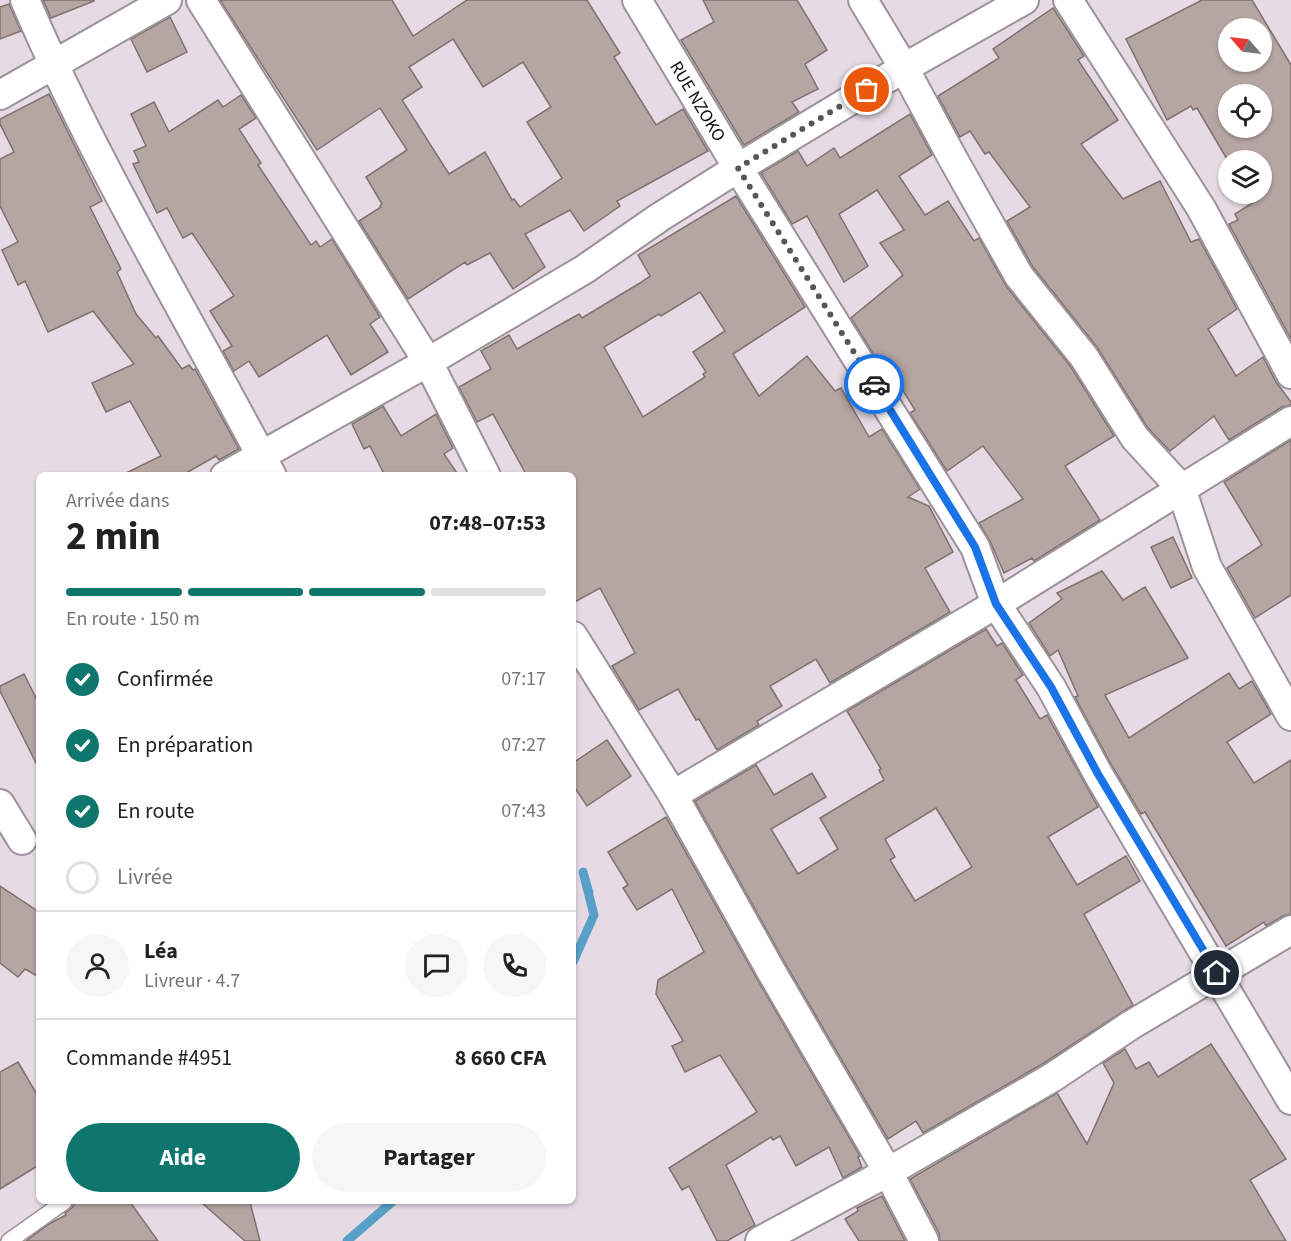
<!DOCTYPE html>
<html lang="fr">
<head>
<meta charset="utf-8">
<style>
	:root { --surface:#fff; --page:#f6f6f6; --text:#222; --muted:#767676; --line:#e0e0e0; --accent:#0f766e }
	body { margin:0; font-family:"Source Sans 3",sans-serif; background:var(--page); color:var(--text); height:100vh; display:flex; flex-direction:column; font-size:22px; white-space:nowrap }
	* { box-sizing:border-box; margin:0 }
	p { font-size:20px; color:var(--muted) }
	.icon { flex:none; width:33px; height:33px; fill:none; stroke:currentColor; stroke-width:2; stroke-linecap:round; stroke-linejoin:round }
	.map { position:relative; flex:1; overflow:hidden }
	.sheet { position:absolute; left:36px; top:472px; width:540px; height:732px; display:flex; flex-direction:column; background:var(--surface); border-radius:9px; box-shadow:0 2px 4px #0004 }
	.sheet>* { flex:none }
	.needle { width:39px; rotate:298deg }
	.tools { position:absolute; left:1218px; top:18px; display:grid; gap:12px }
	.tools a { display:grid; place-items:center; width:54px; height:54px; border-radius:50%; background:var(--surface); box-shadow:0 2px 4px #0004; font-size:30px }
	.pin { position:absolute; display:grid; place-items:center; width:51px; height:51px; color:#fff; margin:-26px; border:3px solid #fff; border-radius:50%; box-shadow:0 2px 6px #0007 }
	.courier { position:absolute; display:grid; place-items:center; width:60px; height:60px; margin:-30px; border:4px solid #1a73e8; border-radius:50%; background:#fff; color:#222; box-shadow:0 2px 8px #0007 }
	.head em { font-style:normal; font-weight:700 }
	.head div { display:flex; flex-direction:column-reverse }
	.head { display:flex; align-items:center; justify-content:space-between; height:102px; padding:0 30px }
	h1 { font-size:39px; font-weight:700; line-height:45px }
	.bar { display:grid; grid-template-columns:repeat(4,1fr); gap:9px 6px; align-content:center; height:72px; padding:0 30px }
	.bar i { height:8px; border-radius:4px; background:var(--line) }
	.bar .active { background:var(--accent) }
	.bar p { grid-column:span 4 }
	.line { display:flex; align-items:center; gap:15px; padding:0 30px; border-top:2px solid var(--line) }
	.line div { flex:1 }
	.round { display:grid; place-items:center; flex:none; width:63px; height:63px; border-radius:32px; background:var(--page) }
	ol { padding:0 30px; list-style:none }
	li { display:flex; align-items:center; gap:18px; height:66px }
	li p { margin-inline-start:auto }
	li .icon { padding:6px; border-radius:50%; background:var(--accent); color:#fff; stroke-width:4 }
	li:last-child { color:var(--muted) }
	li i { width:33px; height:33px; border:3px solid var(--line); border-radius:50% }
	.cta { display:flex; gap:12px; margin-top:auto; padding:12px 30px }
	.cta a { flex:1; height:69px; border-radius:36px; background:var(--accent); color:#fff; font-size:24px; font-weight:700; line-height:69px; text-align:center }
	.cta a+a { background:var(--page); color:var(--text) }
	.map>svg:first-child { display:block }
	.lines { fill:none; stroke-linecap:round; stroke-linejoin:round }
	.stream { stroke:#59a0c8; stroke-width:9 }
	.building { fill:#b6a6a3; stroke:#7f716d; stroke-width:1.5; fill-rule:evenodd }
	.service-casing { stroke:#9c929b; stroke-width:18 }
	.minor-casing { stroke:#9c929b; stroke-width:32 }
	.service { stroke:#fff; stroke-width:15 }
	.minor { stroke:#fff; stroke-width:28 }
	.done { stroke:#5b545b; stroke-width:6; stroke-dasharray:0 10.8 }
	.route { stroke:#1a73e8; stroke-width:8 }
	.labels { text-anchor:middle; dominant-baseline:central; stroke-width:5; stroke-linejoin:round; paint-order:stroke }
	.street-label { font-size:18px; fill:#100c10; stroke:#f4e8f2 }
</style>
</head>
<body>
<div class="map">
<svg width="1291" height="1241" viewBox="0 0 1291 1241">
	<rect width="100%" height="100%" fill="#e6dbe5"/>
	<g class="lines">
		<g class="stream">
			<path d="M 573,962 L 594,915 L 583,872 L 589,893"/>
			<path d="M 347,1241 L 392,1202"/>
		</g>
	</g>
	<g class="building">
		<path d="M 43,0 L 94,0 L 94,1 L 51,18 Z"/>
		<path d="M 220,0 L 392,0 L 413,36 L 467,0 L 587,0 L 620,53 L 614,57 L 656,125 L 683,109 L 708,151 L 617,201 L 620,206 L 584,231 L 570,210 L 525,234 L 545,267 L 513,289 L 490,253 L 467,265 L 465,262 L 408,299 L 359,221 L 381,207 L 380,206 L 382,204 L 366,177 L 407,150 L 380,108 L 317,150 ZM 453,39 L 483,87 L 523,62 L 551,107 L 527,122 L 562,178 L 520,207 L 514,199 L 512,200 L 485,152 L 449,174 L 402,100 L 422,87 L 409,67 Z"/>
		<path d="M 703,0 L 797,0 L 827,50 L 805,64 L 818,89 L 792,102 L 799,112 L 744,145 L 681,40 L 714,22 Z"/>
		<path d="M 1202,0 L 1252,0 L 1291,65 L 1291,339 L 1229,224 L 1238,220 L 1235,214 L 1262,197 L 1262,160 L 1228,161 L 1197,108 L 1193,110 L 1191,106 L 1167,120 L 1126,39 ZM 1228,28 L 1262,28 L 1262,62 L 1228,62 ZM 1228,94 L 1262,94 L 1262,128 L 1228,128 Z"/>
		<path d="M 9,4 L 21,31 L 0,39 L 0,7 Z"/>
		<path d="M 1053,8 L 1084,56 L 1078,60 L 1118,120 L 1081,144 L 1123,199 L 1160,181 L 1191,242 L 1199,239 L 1237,309 L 1208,329 L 1236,376 L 1263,357 L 1276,382 L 1291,402 L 1291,405 L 1282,407 L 1229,440 L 1214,416 L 1170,451 L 1148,428 L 1097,347 L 1033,267 L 1007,221 L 1030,207 L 989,152 L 985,154 L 970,131 L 960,137 L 938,96 L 999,58 L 993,49 Z"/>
		<path d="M 170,17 L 187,52 L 147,72 L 131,39 Z"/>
		<path d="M 49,94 L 102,201 L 90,207 L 121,269 L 117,272 L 136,314 L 156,338 L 158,336 L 182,369 L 189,365 L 193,370 L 195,369 L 239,449 L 219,460 L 216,456 L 181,476 L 120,476 L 161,456 L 130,401 L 106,412 L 92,383 L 134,364 L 93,311 L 48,332 L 25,281 L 18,285 L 2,250 L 18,242 L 0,206 L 0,159 L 14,152 L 0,124 L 0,119 Z"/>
		<path d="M 241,95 L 256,118 L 239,129 L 261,163 L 258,165 L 311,245 L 316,241 L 320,247 L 332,239 L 380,317 L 370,324 L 388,352 L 351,375 L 327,335 L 259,377 L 249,361 L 234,371 L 223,351 L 232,346 L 210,311 L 234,296 L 192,233 L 183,238 L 167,208 L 157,213 L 133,164 L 139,162 L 134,151 L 146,146 L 131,114 L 154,102 L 169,132 L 218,100 L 223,107 Z"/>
		<path d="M 910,114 L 932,155 L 899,176 L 925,215 L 948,201 L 974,241 L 979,238 L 1006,286 L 1071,367 L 1114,436 L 1065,466 L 1100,520 L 1034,561 L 1032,558 L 1004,573 L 990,541 L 979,523 L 1023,499 L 983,446 L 947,471 L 910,413 L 915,410 L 884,360 L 879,363 L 851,318 L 903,275 L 880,243 L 904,230 L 877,190 L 839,214 L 868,266 L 844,282 L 807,216 L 792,224 L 761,173 L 798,151 L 807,166 L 834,148 L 840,158 Z"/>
		<path d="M 736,196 L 805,307 L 733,354 L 759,396 L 807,356 L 835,391 L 841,388 L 869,437 L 882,429 L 920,489 L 908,497 L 929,506 L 953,552 L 925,568 L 950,612 L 830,683 L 816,659 L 770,686 L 782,706 L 757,721 L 759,725 L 717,750 L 699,719 L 696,720 L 678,689 L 639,710 L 612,666 L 635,653 L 600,588 L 573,603 L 573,476 L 527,476 L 493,414 L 477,422 L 459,387 L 491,369 L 481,351 L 509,335 L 517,349 L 579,314 L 582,318 L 640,283 L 650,276 L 638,255 ZM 700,292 L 725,331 L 693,352 L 706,372 L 703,374 L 705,377 L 643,417 L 604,347 L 659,314 L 661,316 Z"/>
		<path d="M 383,406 L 401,436 L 436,414 L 453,448 L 444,454 L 459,476 L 385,476 L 370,446 L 364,449 L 352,424 Z"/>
		<path d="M 1291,440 L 1291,595 L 1255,618 L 1227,568 L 1262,545 L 1224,482 Z"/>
		<path d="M 1173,537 L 1192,578 L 1171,588 L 1151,547 Z"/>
		<path d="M 1102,571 L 1123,600 L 1145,587 L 1188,658 L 1105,695 L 1129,738 L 1229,673 L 1239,689 L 1252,681 L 1271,714 L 1227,742 L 1254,783 L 1291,760 L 1291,914 L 1283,916 L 1266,926 L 1264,922 L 1226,946 L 1145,812 L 1141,814 L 1112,766 L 1075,697 L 1078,696 L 1058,650 L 1050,656 L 1029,623 L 1062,599 L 1057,593 Z"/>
		<path d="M 986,629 L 997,646 L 1002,643 L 1023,675 L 1016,680 L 1040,719 L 1047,715 L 1098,807 L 1048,837 L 1077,885 L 1126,856 L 1140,881 L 1084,914 L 1133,1005 L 1044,1063 L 923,1133 L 916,1121 L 888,1139 L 785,963 L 695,801 L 756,765 L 774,795 L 812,773 L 826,797 L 771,829 L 798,874 L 838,849 L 820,818 L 884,780 L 879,770 L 881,769 L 847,711 ZM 936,808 L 972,867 L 915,901 L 890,860 L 895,857 L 885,839 Z"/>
		<path d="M 24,674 L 39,704 L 39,769 L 0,691 L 0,686 Z"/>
		<path d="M 607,740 L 631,776 L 587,806 L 573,785 L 573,763 Z"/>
		<path d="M 666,817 L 757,979 L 860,1156 L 858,1157 L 862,1167 L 843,1178 L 829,1147 L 796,1166 L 780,1136 L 773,1140 L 771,1137 L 726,1165 L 755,1225 L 727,1241 L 717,1241 L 689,1186 L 682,1190 L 669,1168 L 757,1112 L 720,1055 L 685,1072 L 672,1046 L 683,1041 L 656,994 L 658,980 L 704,952 L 672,889 L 637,910 L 623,888 L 628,885 L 608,852 Z"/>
		<path d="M 0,886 L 39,912 L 39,977 L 25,969 L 18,977 L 0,963 Z"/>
		<path d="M 1211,1044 L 1286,1159 L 1250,1180 L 1286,1241 L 940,1241 L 939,1233 L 910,1179 L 1057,1093 L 1087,1144 L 1114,1083 L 1103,1063 L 1125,1049 L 1136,1069 L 1149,1062 L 1158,1077 Z"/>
		<path d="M 18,1062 L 39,1098 L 39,1165 L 0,1189 L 0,1072 Z"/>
		<path d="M 882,1196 L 905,1241 L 859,1241 L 845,1219 L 858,1211 L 857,1208 Z"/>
		<path d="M 74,1202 L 130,1202 L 158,1241 L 26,1241 L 49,1224 L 66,1215 L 65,1213 L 73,1207 Z"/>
		<path d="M 201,1202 L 250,1202 L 260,1241 L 245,1241 Z"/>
	</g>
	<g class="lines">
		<defs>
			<path id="service" d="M 9,1241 L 64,1202"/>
			<g id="minor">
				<path d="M 25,0 C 95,164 189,318 272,476"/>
				<path d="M 201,0 L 428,362 L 486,476"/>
				<path id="s1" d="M 637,0 L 738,168 L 975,547 L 996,604 L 1051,687 L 1098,774 L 1291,1100"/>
				<path d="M 863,0 L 904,68 L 953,159 L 1019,276 L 1084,357 L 1135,438 L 1181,488 L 1207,567 L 1291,716"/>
				<path d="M 1068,0 L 1201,208 L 1291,374"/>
				<path d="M 0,95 L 167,0"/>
				<path d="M 225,476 L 428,362 L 585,269 L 660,217 L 738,168 L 904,68 L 1024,0"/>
				<path d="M 573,636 L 673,795 L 771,971 L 888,1172 L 924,1241"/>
				<path d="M 673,795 L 996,604 L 1291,421"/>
				<path d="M 0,804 L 22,840"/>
				<path d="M 760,1241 L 888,1172 L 1053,1077 L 1131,1025 L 1291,930"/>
			</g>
		</defs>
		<use href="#service" class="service-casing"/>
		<use href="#minor" class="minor-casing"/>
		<use href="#service" class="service"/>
		<use href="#minor" class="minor"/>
	</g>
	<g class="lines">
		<path class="done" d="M 867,90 L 738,168 L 874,384"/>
		<path class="route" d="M 874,384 L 975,547 L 996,604 L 1051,687 L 1098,774 L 1217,973"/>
	</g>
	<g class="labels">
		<g class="street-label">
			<text stroke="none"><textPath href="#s1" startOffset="118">RUE NZOKO</textPath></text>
		</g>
	</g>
</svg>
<div class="tools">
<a><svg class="needle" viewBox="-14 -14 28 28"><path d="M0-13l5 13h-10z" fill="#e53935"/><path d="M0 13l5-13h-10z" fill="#767676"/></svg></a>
<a><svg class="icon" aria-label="locate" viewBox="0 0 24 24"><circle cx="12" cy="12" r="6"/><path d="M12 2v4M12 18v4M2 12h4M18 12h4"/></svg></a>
<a><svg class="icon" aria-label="layers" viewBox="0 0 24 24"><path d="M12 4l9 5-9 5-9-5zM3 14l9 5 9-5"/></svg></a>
</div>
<div class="pin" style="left:867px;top:90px;background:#ea580c"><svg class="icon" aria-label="bag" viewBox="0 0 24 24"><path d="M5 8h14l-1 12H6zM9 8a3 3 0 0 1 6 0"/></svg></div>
<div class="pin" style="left:1217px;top:973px;background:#1f2937"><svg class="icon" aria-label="home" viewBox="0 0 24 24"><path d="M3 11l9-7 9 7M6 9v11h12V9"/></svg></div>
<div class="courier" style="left:874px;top:384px"><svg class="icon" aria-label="car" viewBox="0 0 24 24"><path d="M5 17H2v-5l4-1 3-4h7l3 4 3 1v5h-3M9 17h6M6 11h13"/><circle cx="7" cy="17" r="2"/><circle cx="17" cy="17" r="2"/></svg></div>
<section class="sheet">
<div class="head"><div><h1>2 min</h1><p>Arrivée dans</p></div><em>07:48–07:53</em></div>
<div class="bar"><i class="active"></i><i class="active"></i><i class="active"></i><i></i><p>En route · 150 m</p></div>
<ol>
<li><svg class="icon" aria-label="check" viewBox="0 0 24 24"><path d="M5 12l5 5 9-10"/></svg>Confirmée<p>07:17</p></li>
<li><svg class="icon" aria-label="check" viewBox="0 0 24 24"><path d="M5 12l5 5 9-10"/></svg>En préparation<p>07:27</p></li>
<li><svg class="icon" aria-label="check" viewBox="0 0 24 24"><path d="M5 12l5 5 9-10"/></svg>En route<p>07:43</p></li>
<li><i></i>Livrée</li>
</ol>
<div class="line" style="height:108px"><a class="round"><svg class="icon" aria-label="person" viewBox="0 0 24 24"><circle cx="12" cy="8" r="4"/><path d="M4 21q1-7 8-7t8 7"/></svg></a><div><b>Léa</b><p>Livreur · 4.7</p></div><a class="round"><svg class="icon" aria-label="chat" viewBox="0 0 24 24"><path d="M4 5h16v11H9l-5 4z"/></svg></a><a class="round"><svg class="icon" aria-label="phone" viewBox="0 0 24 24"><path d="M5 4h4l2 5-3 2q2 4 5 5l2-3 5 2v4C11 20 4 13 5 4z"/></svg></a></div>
<div class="line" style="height:78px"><div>Commande #4951</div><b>8 660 CFA</b></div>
<div class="cta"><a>Aide</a><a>Partager</a></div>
</section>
</div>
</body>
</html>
